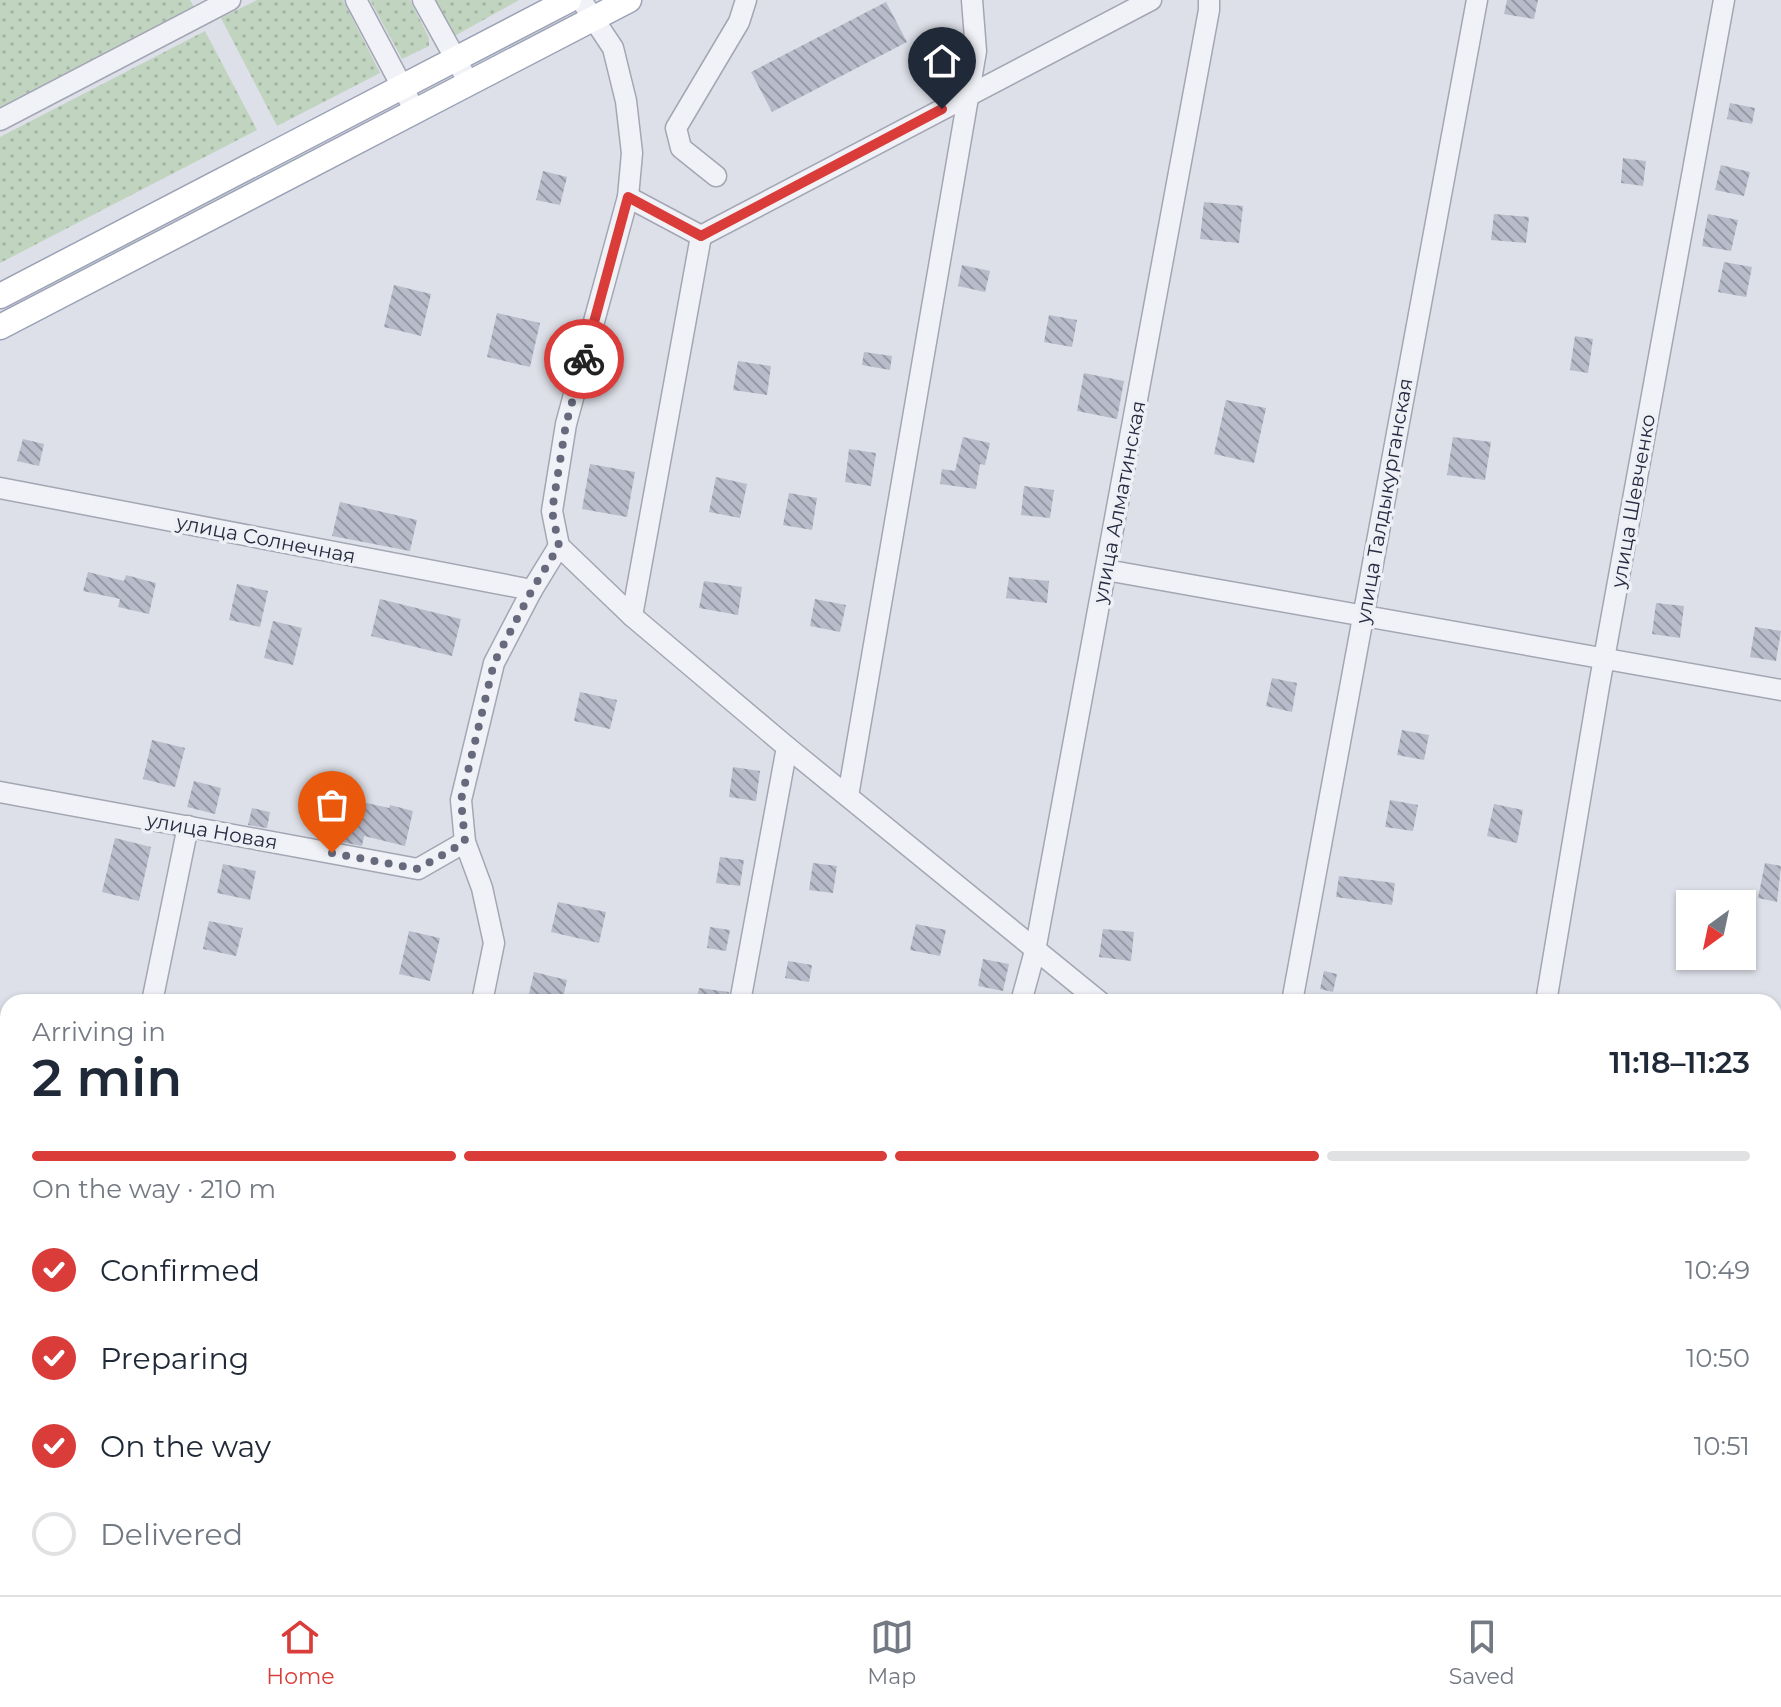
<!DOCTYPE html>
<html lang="en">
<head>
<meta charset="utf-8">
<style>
	:root { --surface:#fff; --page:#f6f6f7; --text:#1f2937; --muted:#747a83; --line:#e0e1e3; --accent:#d93c39 }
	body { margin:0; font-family:Montserrat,sans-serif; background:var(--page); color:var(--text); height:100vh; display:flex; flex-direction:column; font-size:30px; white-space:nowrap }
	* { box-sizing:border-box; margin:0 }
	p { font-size:26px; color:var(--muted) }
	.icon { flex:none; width:44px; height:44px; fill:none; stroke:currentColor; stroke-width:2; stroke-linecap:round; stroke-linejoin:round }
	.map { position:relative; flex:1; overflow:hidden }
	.panel { position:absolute; left:0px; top:994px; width:1782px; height:602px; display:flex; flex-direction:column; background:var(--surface); border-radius:24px 24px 0 0; box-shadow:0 2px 6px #0004 }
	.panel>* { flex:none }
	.needle { width:52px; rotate:213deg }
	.controls { position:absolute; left:1676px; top:890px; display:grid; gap:16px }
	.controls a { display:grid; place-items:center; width:80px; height:80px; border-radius:0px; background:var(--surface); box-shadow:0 2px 6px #0004; font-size:40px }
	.pin { position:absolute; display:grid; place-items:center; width:68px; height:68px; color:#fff; margin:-82px -34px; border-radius:50% 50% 50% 0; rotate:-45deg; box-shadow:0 0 8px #0007 }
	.pin .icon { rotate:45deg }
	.courier { position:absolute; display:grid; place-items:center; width:80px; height:80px; margin:-40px; border:6px solid #d93c39; border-radius:50%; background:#fff; color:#222; box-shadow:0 2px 10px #0007 }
	.overview em { font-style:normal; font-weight:600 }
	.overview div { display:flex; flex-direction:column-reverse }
	.overview { display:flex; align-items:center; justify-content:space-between; height:136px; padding:0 32px }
	h1 { font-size:52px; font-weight:600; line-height:60px }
	.bar { display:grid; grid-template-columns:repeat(4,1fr); gap:12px 8px; align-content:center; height:96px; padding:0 32px }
	.bar i { height:10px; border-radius:6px; background:var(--line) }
	.bar .current { background:var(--accent) }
	.bar p { grid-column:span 4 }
	ol { padding:0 32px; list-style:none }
	li { display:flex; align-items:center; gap:24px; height:88px }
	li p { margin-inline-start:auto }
	li .icon { padding:8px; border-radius:50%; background:var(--accent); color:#fff; stroke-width:4 }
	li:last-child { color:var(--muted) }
	li i { width:44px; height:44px; border:4px solid var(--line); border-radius:50% }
	.tab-bar { display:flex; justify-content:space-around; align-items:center; height:112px; border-top:2px solid var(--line); background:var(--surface); font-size:22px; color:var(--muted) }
	.tab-bar a { display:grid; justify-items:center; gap:4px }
	.tab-bar .current { color:var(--accent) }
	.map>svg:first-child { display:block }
	.grass { fill:url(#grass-dots) }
	.building { fill:url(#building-back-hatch) }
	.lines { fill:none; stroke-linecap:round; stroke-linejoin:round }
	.minor-casing { stroke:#a3a6b3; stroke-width:23 }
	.major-casing { stroke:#9ca2b6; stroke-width:27 }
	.minor { stroke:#f1f2f7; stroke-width:20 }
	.major { stroke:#fff; stroke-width:24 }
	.done { stroke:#666a7c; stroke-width:8; stroke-dasharray:0 14.4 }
	.route { stroke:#d93c39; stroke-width:10 }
	.labels { text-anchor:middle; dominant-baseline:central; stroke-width:7; stroke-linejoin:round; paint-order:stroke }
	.street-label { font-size:20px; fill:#262b41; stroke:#eef0f6 }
</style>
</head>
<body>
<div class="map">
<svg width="1781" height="1595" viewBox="0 0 1781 1595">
	<defs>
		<pattern id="grass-dots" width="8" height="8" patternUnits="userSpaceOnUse" patternTransform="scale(2)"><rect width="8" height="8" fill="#c0d4bf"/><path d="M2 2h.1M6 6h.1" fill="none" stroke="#a5b6a5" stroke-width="1.8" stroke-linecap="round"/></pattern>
		<pattern id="building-back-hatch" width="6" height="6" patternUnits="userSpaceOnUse" patternTransform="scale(2)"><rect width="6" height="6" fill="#b8bbc9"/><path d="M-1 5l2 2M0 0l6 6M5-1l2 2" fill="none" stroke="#9598a5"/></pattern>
	</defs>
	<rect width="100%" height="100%" fill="#dee0e9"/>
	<g class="grass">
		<path d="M 0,0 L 190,0 L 194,7 L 0,107 Z"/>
		<path d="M 257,0 L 343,0 L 380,73 L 277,126 L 221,18 Z"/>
		<path d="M 370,0 L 410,0 L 429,38 L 429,46 L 402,59 Z"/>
		<path d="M 430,0 L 519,0 L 451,38 Z"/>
		<path d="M 205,31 L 257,130 L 0,263 L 0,137 Z"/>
	</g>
	<g class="building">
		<path d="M 1507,0 L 1538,0 L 1534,19 L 1504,14 Z"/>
		<path d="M 886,2 L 907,42 L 772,112 L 751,72 Z"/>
		<path d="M 1730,103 L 1755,108 L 1752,124 L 1727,119 Z"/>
		<path d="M 1623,158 L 1646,161 L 1643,186 L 1621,183 Z"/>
		<path d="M 1721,165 L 1750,172 L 1744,196 L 1715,190 Z"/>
		<path d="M 543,171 L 567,177 L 560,205 L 536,200 Z"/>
		<path d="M 1204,202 L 1243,206 L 1239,243 L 1200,239 Z"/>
		<path d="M 1494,214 L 1529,217 L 1526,243 L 1491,240 Z"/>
		<path d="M 1708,214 L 1738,220 L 1731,251 L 1702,246 Z"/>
		<path d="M 1724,262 L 1752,267 L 1746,297 L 1718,292 Z"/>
		<path d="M 962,265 L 990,271 L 985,292 L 958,286 Z"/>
		<path d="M 394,285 L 431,294 L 421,336 L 384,327 Z"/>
		<path d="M 497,313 L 540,323 L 530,367 L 487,357 Z"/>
		<path d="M 1049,315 L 1077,320 L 1072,347 L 1044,342 Z"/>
		<path d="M 1575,336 L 1593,339 L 1588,373 L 1570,370 Z"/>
		<path d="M 864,352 L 892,356 L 890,370 L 862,365 Z"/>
		<path d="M 738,361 L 771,366 L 767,395 L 733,390 Z"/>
		<path d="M 1084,373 L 1124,381 L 1117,419 L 1077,411 Z"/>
		<path d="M 1226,400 L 1266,408 L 1254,463 L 1214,454 Z"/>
		<path d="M 963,437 L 990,443 L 985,465 L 980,464 L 976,489 L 940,484 L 942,469 L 955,471 Z"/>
		<path d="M 1453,437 L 1491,442 L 1485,480 L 1447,475 Z"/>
		<path d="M 23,439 L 44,444 L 39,466 L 17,461 Z"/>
		<path d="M 849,449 L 876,453 L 871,486 L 845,482 Z"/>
		<path d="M 590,464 L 635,472 L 627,517 L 582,509 Z"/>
		<path d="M 716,477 L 747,484 L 740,518 L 709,512 Z"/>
		<path d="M 1024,486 L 1054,490 L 1050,518 L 1021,515 Z"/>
		<path d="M 789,493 L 817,498 L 812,530 L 783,525 Z"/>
		<path d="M 340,502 L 417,520 L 410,551 L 332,536 Z"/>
		<path d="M 88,572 L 124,581 L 126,575 L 156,583 L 149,614 L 118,607 L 120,599 L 83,591 Z"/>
		<path d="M 1009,577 L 1049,581 L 1047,603 L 1006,598 Z"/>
		<path d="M 704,581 L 742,587 L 738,615 L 699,608 Z"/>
		<path d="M 237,584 L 268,591 L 260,627 L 229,620 Z"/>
		<path d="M 380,599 L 461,619 L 452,656 L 371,636 Z"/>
		<path d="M 815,599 L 846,605 L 840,632 L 810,626 Z"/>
		<path d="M 1656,603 L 1684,606 L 1680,638 L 1652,634 Z"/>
		<path d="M 273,621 L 302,628 L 293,665 L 264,658 Z"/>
		<path d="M 1755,627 L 1781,631 L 1776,661 L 1750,657 Z"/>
		<path d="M 1272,678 L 1297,683 L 1292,712 L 1266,706 Z"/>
		<path d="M 580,692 L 617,700 L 610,729 L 574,721 Z"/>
		<path d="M 1402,730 L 1429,735 L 1424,760 L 1397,755 Z"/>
		<path d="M 152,740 L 185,748 L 175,787 L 143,779 Z"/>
		<path d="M 733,767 L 760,771 L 756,801 L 729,797 Z"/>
		<path d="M 194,781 L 221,788 L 215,814 L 187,807 Z"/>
		<path d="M 340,797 L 389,808 L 390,805 L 413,811 L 405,846 L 364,836 L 362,846 L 330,840 Z"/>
		<path d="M 1390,800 L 1418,805 L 1413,831 L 1385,827 Z"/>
		<path d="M 1494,804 L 1523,810 L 1517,843 L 1487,836 Z"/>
		<path d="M 252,808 L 270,812 L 267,828 L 248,825 Z"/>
		<path d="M 115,838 L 151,847 L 139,901 L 102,892 Z"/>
		<path d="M 720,857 L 744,860 L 740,886 L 716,883 Z"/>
		<path d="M 813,863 L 837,866 L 833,893 L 809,890 Z"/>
		<path d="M 1765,863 L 1781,866 L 1777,902 L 1758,898 Z"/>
		<path d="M 223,864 L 256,871 L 250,900 L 217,893 Z"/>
		<path d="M 1339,876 L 1395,883 L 1392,905 L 1336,897 Z"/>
		<path d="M 558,902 L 606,912 L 599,943 L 551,932 Z"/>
		<path d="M 209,921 L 243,928 L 236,956 L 203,949 Z"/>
		<path d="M 916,924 L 946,930 L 940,956 L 910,950 Z"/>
		<path d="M 710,927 L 730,930 L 726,951 L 707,948 Z"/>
		<path d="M 1103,929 L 1134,932 L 1131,961 L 1099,957 Z"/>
		<path d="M 409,931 L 440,938 L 430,981 L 399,974 Z"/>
		<path d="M 983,959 L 1009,964 L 1003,991 L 978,986 Z"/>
		<path d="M 788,961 L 812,965 L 809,982 L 785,978 Z"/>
		<path d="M 1324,971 L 1337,974 L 1333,992 L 1320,989 Z"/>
		<path d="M 534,972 L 567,980 L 562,1002 L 528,998 Z"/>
		<path d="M 699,988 L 729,992 L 727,1002 L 696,1002 Z"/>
	</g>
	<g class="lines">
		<defs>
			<g id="minor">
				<path d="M 356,0 L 415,111"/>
				<path d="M 423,0 L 469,83"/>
				<path d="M 581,0 L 613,48 L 626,101 L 632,153 L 628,197 L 566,424 L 552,511 L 559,546 L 632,616 L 787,747 L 1100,1002"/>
				<path d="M 0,120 L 230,0"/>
				<path d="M 716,176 L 681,148 L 676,128 L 739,22 L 746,0"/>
				<path d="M 628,197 L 701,236 L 632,616"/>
				<path d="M 701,236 L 1151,0"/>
				<path d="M 0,488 L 532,590"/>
				<path d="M 1106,570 L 1781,690"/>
				<path d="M 0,792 L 418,869 L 465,842"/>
				<path d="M 848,796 L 976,51 L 972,0"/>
				<path d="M 152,1002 L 188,826"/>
				<path d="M 482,1002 L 494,943 L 482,888 L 465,842 L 461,800 L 494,663 L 532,590 L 559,546"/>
				<path d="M 740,1002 L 787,747"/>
				<path d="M 1021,1002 L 1035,951 L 1209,10 L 1209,0"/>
				<path d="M 1292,1002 L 1477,0"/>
				<path d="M 1546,1002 L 1599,686 L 1724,0"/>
				<path d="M 1774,1255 L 1781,1220"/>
				<path d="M 1774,1499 L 1781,1505"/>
				<path d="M 1145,1588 L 1168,1595"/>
				<path d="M 29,1595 L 30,1588"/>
				<path d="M 354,1595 L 356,1588"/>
				<path d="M 632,1595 L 634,1588"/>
				<path d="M 886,1595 L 888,1588"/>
				<path d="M 1432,1595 L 1433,1588"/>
				<path d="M 1703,1595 L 1704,1588"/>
			</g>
			<g id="major">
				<path d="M 0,296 L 569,0"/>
				<path d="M 0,327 L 629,0"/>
			</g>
		</defs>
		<use href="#minor" class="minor-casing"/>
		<use href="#major" class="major-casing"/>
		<use href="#minor" class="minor"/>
		<use href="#major" class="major"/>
	</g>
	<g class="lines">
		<path class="done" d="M 332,853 L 418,869 L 465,842 L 461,800 L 494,663 L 532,590 L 559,546 L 552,511 L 566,424 L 584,359"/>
		<path class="route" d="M 584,359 L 628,197 L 701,236 L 942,109"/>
	</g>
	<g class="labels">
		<g class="street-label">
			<text transform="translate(1384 501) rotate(-80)">улица Талдыкурганская</text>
			<text transform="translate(1633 501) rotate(-80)">улица Шевченко</text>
			<text transform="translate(1119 502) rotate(-79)">улица Алматинская</text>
			<text transform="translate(266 539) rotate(11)">улица Солнечная</text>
			<text transform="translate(212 831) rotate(10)">улица Новая</text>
		</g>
	</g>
</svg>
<div class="controls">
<a><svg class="needle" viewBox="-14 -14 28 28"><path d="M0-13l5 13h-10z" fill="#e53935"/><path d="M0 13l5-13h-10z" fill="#747a83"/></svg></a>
</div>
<div class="pin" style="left:332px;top:853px;background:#ea580c"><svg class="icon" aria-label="bag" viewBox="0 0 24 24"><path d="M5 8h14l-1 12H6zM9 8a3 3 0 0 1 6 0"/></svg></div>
<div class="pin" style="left:942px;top:109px;background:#1f2937"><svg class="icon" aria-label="home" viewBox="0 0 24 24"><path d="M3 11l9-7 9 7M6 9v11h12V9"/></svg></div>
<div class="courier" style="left:584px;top:359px"><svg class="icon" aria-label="bike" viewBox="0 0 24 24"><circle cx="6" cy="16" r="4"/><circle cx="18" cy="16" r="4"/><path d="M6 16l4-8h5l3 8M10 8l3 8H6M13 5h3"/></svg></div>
<section class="panel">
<div class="overview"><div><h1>2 min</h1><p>Arriving in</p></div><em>11:18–11:23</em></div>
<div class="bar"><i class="current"></i><i class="current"></i><i class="current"></i><i></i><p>On the way · 210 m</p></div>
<ol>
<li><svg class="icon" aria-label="check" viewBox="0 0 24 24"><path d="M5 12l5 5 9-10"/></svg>Confirmed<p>10:49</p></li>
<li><svg class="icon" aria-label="check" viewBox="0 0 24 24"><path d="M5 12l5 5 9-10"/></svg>Preparing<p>10:50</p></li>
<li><svg class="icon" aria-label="check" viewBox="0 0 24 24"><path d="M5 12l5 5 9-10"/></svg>On the way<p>10:51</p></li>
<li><i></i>Delivered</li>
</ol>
</section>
</div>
<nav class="tab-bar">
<a class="current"><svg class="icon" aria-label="home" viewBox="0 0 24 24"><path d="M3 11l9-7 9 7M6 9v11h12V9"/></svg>Home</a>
<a><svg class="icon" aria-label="map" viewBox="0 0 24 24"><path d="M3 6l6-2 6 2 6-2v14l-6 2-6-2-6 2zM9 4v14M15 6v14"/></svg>Map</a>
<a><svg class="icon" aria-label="saved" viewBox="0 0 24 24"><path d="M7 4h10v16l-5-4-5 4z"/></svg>Saved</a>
</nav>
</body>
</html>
